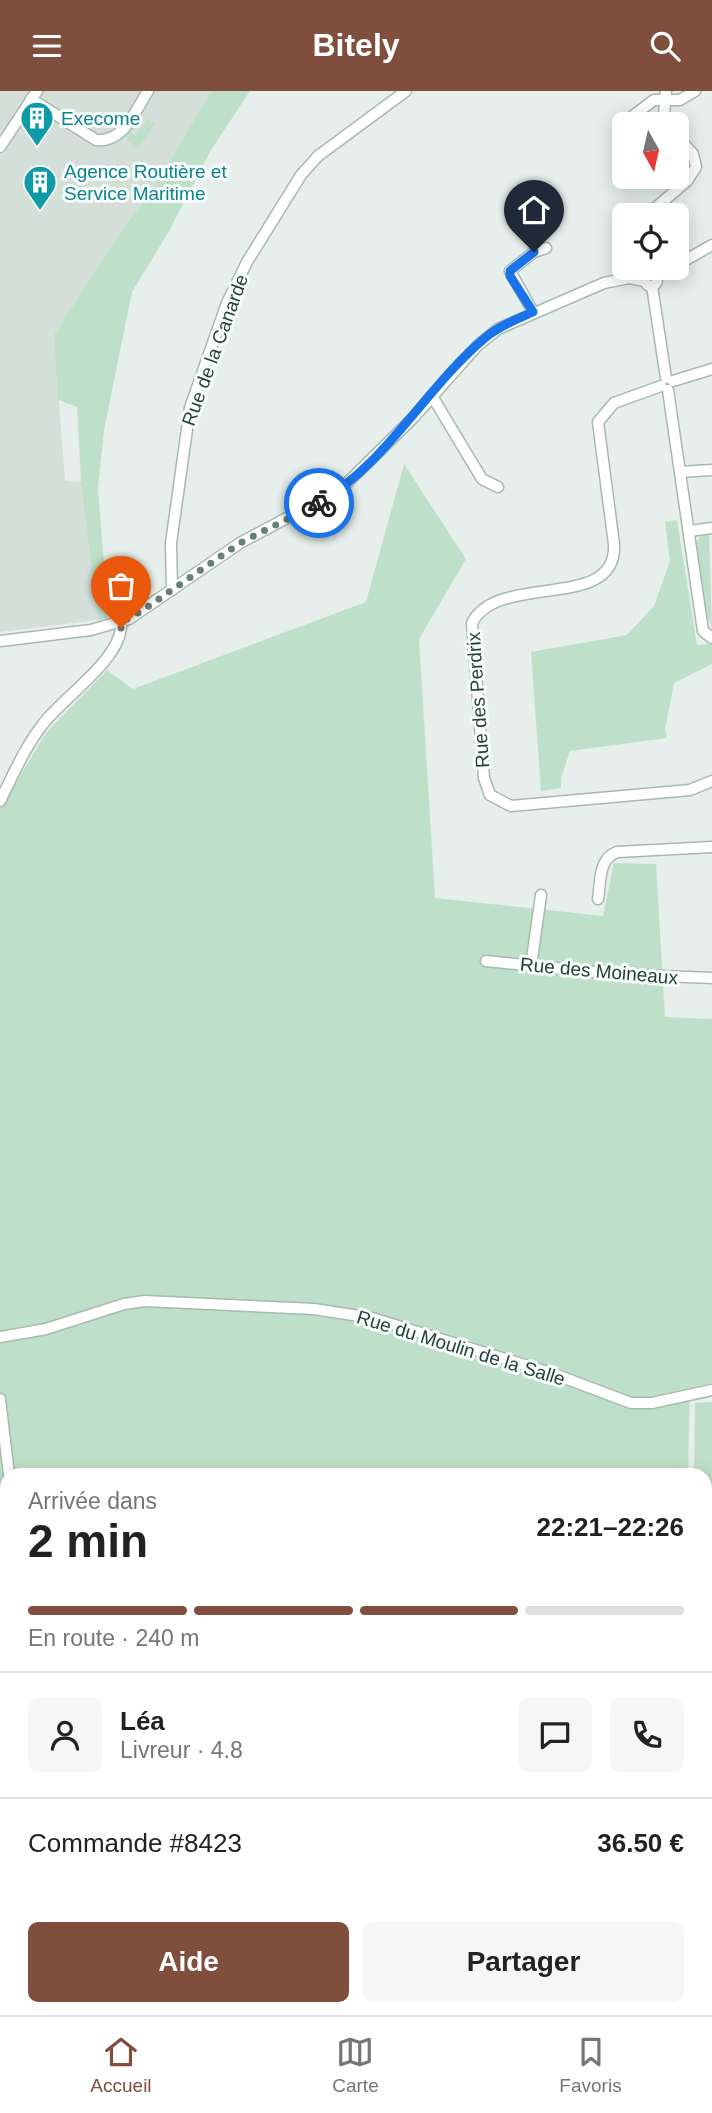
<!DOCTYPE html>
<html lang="fr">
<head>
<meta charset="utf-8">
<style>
	:root { --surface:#fff; --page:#f6f6f6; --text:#222; --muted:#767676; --line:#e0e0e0; --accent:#804e3d }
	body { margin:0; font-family:Helvetica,sans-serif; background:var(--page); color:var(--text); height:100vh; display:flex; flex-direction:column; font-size:26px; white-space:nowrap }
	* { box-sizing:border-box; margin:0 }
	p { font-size:23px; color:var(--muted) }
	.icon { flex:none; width:38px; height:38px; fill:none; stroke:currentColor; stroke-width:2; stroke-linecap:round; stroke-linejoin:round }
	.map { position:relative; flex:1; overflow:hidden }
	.side { position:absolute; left:0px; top:1377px; width:712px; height:548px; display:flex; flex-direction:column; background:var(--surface); border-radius:21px 21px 0 0; box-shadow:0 4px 18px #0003 }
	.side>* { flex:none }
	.needle { width:46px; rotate:172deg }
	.fabs { position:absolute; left:612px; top:21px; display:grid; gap:14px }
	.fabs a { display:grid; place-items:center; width:77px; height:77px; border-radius:10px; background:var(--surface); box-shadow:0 4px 18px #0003; font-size:35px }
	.pin { position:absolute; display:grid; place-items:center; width:60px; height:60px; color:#fff; margin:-72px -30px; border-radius:50% 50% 50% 0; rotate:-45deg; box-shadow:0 0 7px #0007 }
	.pin .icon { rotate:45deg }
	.courier { position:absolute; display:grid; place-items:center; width:70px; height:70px; margin:-35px; border:5px solid #1a73e8; border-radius:50%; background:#fff; color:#222; box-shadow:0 2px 9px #0007 }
	.summary em { font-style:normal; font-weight:600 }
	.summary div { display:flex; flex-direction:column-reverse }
	.summary { display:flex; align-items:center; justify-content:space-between; height:119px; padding:0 28px }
	h1 { font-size:46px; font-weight:600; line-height:52px }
	.bar { display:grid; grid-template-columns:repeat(4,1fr); gap:10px 7px; align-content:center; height:84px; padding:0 28px }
	.bar i { height:9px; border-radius:5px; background:var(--line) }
	.bar .active { background:var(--accent) }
	.bar p { grid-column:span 4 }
	.line { display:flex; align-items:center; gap:18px; padding:0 28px; border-top:2px solid var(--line) }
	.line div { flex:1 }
	.round { display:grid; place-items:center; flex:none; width:74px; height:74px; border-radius:10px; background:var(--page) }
	.cta { display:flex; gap:14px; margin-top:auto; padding:14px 28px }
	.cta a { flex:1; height:80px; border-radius:10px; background:var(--accent); color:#fff; font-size:28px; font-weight:600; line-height:80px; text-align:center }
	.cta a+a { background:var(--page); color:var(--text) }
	header { display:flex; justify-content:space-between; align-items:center; height:91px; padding:0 28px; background:var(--accent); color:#fff; font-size:32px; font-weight:600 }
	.tab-bar { display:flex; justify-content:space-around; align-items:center; height:98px; border-top:2px solid var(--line); background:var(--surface); font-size:19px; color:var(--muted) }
	.tab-bar a { display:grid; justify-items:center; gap:4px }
	.tab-bar .active { color:var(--accent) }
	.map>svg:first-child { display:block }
	.built { fill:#d4dfda }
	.green { fill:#bfe0c8 }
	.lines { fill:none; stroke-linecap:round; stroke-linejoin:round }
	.minor-casing { stroke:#a8b8b2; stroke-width:13 }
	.minor { stroke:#fff; stroke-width:10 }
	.rail-casing { stroke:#5f7d75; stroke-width:5 }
	.rail { stroke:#f7fbf9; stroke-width:2.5; stroke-dasharray:8; stroke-linecap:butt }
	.done { stroke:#687f78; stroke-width:7; stroke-dasharray:0 12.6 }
	.route { stroke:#1a73e8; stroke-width:9 }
	.labels { text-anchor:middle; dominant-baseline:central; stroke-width:6; stroke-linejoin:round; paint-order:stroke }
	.culture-label { font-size:19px; fill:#0d838f; stroke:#f7fbf9; text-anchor:start }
	.street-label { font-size:19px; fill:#24423a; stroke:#f7fbf9 }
</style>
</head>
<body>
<header><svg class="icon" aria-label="menu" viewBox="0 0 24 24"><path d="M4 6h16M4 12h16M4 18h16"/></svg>Bitely<svg class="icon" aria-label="search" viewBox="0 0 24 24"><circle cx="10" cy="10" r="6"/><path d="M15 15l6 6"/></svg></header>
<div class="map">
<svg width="712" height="1924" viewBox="0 0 712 1924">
	<rect width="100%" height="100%" fill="#e6efeb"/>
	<path class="built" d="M 0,0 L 211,0 L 157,92 L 118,145 L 54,244 L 65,390 L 84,391 L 98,529 L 0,541 Z"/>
	<g class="green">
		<path d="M 211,0 L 250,0 L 211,59 L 169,140 L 132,201 L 104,339 L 98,396 L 108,527 L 98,529 L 81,389 L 77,316 L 58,309 L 54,244 L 118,145 L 157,92 Z"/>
		<path d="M 147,28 L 155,32 L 139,57 L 127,50 L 126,46 L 129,40 L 136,45 Z"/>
		<path d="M 404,373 L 466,468 L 419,548 L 435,807 L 603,825 L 614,772 L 656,773 L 665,926 L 712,928 L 712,1292 L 690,1299 L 688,1384 L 7,1384 L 7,1513 L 0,1450 L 0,718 L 46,642 L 107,579 L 133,598 L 366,511 Z"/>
		<path d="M 677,429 L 697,554 L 712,553 L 712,573 L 674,592 L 665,638 L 667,647 L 570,660 L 561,687 L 561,697 L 541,700 L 531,561 L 627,544 L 654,515 L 670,470 L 665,431 Z"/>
		<path d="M 709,442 L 712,537 L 707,525 L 696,452 L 702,443 Z"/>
		<path d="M 712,1311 L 712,1551 L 705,1549 L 705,1384 L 694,1384 L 695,1312 Z"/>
		<path d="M 705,1558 L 712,1560 L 712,1924 L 57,1924 L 56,1918 L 705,1918 Z"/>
		<path d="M 0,1571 L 7,1653 L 0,1650 Z"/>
		<path d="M 0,1670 L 7,1726 L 7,1850 L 0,1850 Z"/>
		<path d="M 0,1855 L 7,1855 L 5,1924 L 0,1924 Z"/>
	</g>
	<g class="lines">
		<defs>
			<g id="minor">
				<path d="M 666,0 L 664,23 L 667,33"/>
				<path d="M 31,8 L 96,49 C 124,52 135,20 148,0"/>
				<path d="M 621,34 L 654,9 L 680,9 L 695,0"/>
				<path d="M 0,56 L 37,0"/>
				<path d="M 647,124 L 687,90 L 696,76 L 693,63 L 677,45"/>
				<path d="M 677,174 L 712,154"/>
				<circle cx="651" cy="189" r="6"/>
				<path d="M 656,185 L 672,177"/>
				<path d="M 652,195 L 666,287"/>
				<path d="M 533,221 L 510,180 L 534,161 L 546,157"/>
				<path d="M 673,290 L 712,278"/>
				<path d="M 661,295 L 614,312 L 598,331 L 614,453 C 618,522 498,480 472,532 L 484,687 L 490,704 L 511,715 L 690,699 L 712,690"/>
				<path d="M 668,299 L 703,540 L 712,547"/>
				<path d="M 432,305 L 482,388 L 498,396"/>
				<path d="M 680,381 L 712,379"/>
				<path d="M 689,440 L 712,437"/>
				<path d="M 172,499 L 171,452 L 190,317 L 227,212 L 247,171 L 301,84 L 318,65 L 406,0"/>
				<path d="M 0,550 L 91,539 L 129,528 L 240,452 L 341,398 L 415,325 L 477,255 L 498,238 L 604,192 L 629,187 L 644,190"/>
				<path d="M 0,710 C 13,684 25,656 43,633 C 63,606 124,567 121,531"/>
				<path d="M 598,808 C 601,790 598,768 617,761 L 712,756"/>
				<path d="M 486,870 L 614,883 L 712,887"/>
				<path d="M 531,875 L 541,804"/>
				<path d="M 0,1246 L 46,1238 L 124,1213 L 145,1210 L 314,1218 L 372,1227 L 554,1283 L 631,1312 L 652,1312 L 712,1299"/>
				<path d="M 0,1308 L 9,1384"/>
				<path d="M 0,1654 L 7,1659"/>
				<path d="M 705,1772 L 710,1731"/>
				<path d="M 699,1918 L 700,1924"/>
			</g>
		</defs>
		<use href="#minor" class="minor-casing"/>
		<use href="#minor" class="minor"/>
		<defs>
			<g id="rail">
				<path d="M 0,1512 L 7,1573"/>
				<path d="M 48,1918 L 48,1924"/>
			</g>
		</defs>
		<use href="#rail" class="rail-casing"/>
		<use href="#rail" class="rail"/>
	</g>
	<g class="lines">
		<path class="done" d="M 121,537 L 121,531 L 140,521 L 240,452 L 319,412"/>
		<path class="route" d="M 319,412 C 388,371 425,297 486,246 C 499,235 517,228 533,221 L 510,185 L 510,180 L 534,161"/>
	</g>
	<defs>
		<symbol id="building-pin" viewBox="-11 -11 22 30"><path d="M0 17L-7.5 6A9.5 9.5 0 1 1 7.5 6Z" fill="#0f9aa8" stroke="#f7fbf9"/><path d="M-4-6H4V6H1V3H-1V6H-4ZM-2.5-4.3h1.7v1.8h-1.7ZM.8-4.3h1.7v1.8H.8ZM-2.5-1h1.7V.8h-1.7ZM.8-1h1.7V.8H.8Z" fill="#fff"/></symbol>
	</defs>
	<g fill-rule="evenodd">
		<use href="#building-pin" x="18" y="8" width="38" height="52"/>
		<use href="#building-pin" x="21" y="72" width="38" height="52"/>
	</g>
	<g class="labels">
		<g class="culture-label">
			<text x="61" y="27">Execome</text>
			<text x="64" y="80">Agence Routière et<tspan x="64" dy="22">Service Maritime</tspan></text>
		</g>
		<g class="street-label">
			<text transform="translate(215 259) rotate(-70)">Rue de la Canarde</text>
			<text transform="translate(478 609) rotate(-94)">Rue des Perdrix</text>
			<text transform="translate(599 880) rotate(5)">Rue des Moineaux</text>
			<text transform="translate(461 1257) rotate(17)">Rue du Moulin de la Salle</text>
		</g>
	</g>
</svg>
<div class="fabs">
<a><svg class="needle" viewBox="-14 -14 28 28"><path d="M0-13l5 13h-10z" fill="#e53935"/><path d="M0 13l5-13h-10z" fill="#767676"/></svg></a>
<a><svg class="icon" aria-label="locate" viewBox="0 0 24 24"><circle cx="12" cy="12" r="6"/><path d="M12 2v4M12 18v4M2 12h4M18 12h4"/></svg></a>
</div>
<div class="pin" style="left:121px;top:537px;background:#ea580c"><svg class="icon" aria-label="bag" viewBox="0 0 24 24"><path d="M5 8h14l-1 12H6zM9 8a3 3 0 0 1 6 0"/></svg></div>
<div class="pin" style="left:534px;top:161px;background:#1f2937"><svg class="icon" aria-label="home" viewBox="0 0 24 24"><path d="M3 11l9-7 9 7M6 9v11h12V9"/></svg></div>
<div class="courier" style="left:319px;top:412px"><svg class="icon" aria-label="bike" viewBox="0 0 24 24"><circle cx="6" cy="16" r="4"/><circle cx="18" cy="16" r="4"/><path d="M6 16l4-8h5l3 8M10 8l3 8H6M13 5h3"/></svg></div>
<section class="side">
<div class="summary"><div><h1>2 min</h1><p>Arrivée dans</p></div><em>22:21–22:26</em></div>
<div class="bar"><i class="active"></i><i class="active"></i><i class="active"></i><i></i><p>En route · 240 m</p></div>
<div class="line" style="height:126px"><a class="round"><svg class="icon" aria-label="person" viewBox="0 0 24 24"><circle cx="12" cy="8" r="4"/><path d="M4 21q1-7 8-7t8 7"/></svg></a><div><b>Léa</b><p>Livreur · 4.8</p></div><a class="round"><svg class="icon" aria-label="chat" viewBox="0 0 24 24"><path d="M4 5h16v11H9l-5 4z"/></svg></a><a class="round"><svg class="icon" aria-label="phone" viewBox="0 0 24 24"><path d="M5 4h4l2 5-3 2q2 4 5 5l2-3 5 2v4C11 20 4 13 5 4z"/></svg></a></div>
<div class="line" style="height:91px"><div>Commande #8423</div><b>36.50 €</b></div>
<div class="cta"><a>Aide</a><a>Partager</a></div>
</section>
</div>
<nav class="tab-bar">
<a class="active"><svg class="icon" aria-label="home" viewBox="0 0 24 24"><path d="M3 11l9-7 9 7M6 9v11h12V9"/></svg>Accueil</a>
<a><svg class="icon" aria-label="map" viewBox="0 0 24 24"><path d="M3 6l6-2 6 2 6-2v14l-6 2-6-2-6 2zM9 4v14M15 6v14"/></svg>Carte</a>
<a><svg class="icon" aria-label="saved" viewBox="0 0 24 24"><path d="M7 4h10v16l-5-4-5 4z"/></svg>Favoris</a>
</nav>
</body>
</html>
